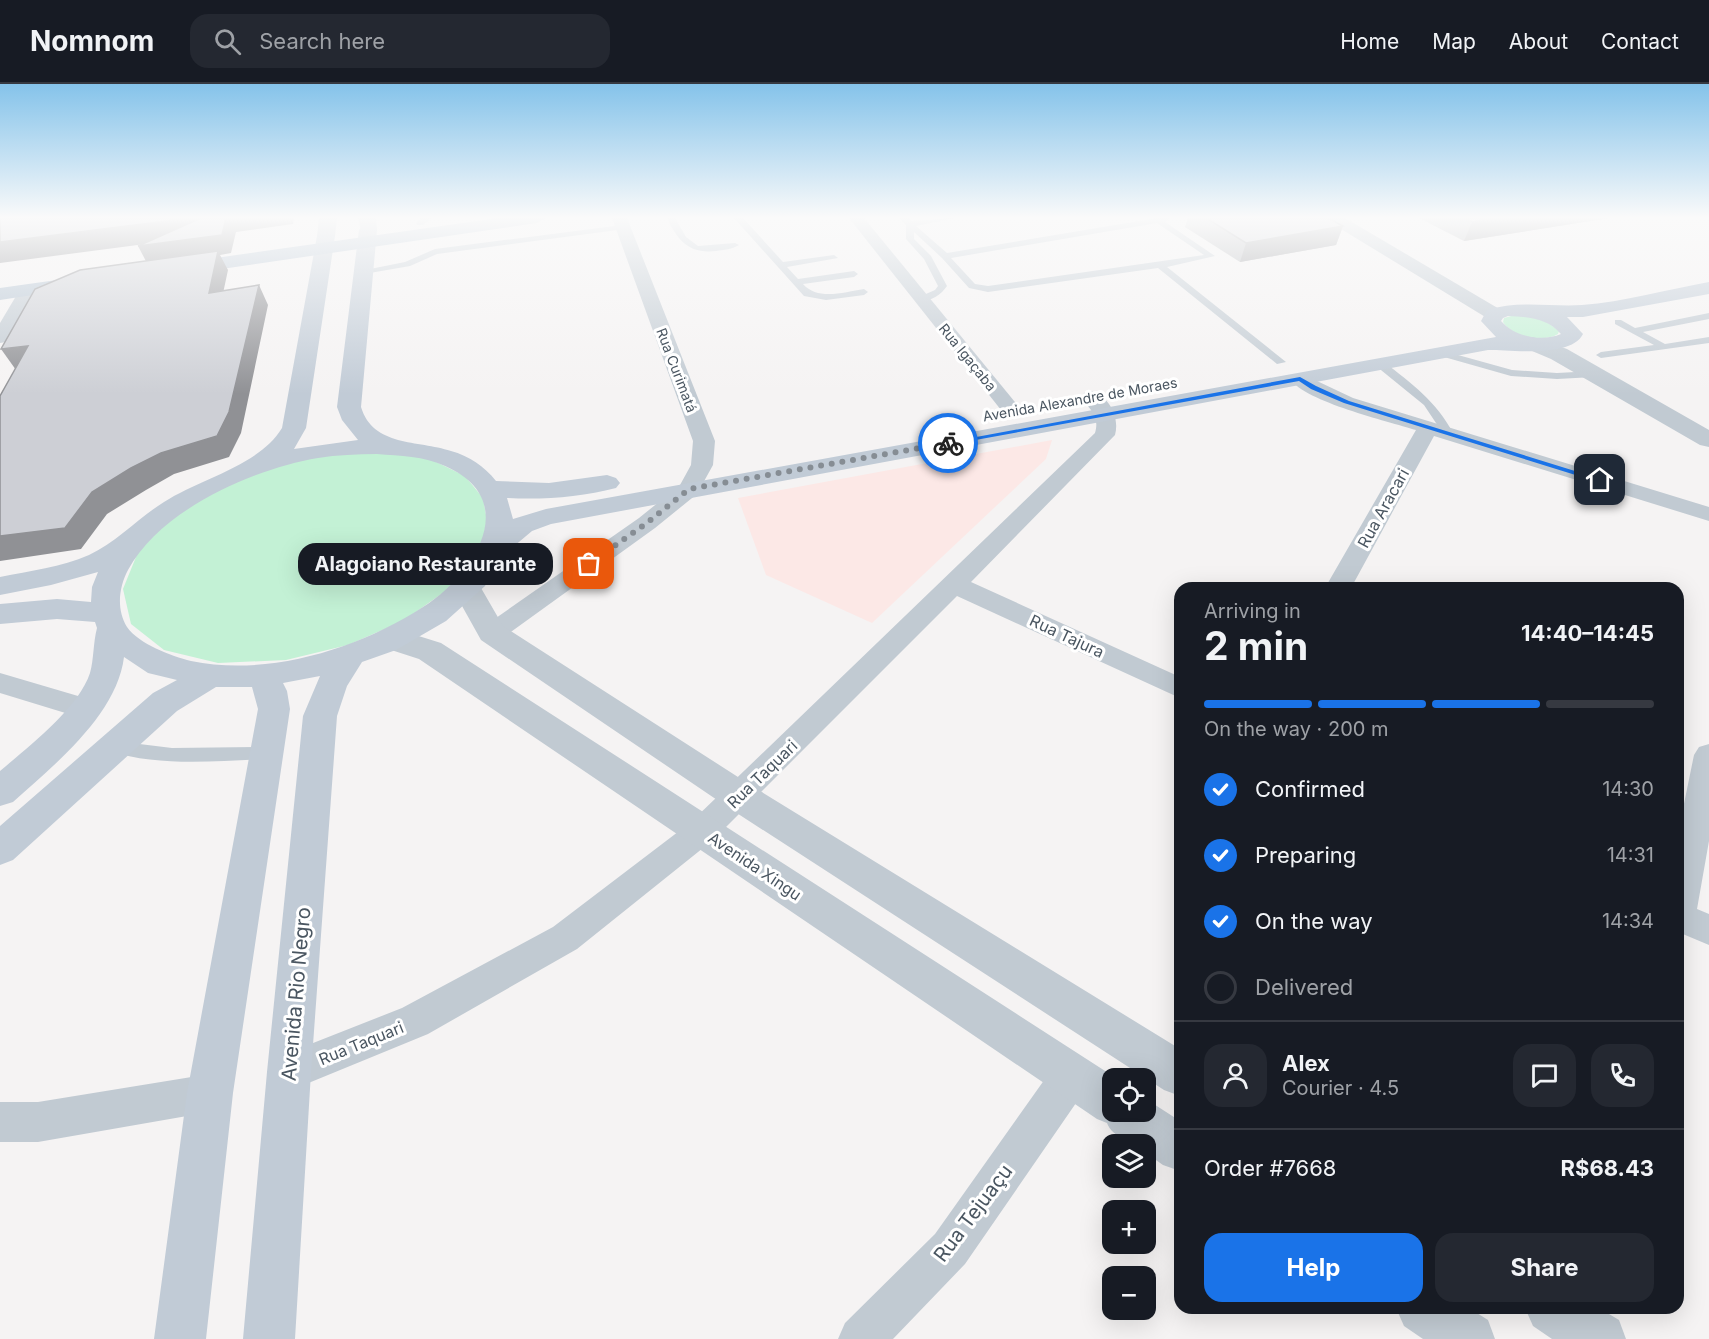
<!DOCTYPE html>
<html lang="en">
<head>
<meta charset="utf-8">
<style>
	:root { --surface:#171b24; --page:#242831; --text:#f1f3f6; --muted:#9ea1a6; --line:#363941; --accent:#1a73e8 }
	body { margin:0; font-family:Inter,sans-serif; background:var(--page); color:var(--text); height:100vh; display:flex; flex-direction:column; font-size:22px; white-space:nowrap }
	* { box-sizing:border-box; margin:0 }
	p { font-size:20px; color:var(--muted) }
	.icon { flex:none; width:33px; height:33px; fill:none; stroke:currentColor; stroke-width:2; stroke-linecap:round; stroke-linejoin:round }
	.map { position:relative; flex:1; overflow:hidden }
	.details { position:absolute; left:1174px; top:498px; width:510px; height:732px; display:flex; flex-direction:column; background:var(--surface); border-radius:18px; box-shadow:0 6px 24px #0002 }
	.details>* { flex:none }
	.buttons { position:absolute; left:1102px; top:984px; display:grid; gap:12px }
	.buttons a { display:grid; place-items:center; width:54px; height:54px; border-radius:12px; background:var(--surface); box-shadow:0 6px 24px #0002; font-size:30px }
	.pin { position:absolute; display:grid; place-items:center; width:51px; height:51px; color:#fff; margin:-26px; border-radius:12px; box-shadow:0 3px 9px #0006 }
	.courier { position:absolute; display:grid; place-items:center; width:60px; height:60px; margin:-30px; border:4px solid #1a73e8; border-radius:50%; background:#fff; color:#222; box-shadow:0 2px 8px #0007 }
	.bubble { position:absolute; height:42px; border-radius:18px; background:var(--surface); box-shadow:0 6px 24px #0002; font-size:20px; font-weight:700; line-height:42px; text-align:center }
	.overview em { font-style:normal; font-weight:700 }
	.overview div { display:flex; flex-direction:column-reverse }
	.overview { display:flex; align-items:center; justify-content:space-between; height:102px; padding:0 30px }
	h1 { font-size:39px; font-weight:700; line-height:45px }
	.bar { display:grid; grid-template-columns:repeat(4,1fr); gap:9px 6px; align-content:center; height:72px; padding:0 30px }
	.bar i { height:8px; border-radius:4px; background:var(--line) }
	.bar .active { background:var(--accent) }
	.bar p { grid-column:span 4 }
	.line { display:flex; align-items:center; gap:15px; padding:0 30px; border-top:2px solid var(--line) }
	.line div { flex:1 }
	.round { display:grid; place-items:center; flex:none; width:63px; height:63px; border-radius:18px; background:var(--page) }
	ol { padding:0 30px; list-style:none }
	li { display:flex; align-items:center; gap:18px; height:66px }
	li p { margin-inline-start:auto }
	li .icon { padding:6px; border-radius:50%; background:var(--accent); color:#fff; stroke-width:4 }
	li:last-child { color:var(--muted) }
	li i { width:33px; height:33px; border:3px solid var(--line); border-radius:50% }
	.action { display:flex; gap:12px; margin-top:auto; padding:12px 30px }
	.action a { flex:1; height:69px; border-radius:18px; background:var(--accent); color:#fff; font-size:24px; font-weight:700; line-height:69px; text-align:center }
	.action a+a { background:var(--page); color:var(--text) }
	header { display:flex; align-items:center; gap:36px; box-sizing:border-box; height:84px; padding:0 30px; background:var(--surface); border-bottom:2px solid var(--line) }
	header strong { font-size:28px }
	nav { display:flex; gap:33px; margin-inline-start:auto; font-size:21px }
	.search { width:420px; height:54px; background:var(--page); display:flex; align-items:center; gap:15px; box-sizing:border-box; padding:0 21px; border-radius:18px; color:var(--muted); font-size:22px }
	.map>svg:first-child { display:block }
	.medical { fill:#fce8e6 }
	.green { fill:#c3f1d5 }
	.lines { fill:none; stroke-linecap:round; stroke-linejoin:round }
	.service { fill:#c1cad2; fill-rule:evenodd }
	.minor { fill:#c1cad2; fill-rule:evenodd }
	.tertiary { fill:#c1cad2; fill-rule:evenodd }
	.secondary { fill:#c1cbd6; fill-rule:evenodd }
	.primary { fill:#b3c2d1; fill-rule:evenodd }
	.wall { fill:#b0b2b7 }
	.shaded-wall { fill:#909195 }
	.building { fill:#cdcfd5; stroke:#909195; stroke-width:1.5 }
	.route { fill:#1a73e8 }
	.done { stroke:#868d94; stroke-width:6; stroke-dasharray:0 10.8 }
	.labels { text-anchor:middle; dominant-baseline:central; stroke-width:6; stroke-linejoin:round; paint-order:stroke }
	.far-street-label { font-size:14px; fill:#4a5661; stroke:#fff }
	.street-label { font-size:16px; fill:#4a5661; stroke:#fff }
	.near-street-label { font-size:20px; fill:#4a5661; stroke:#fff }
</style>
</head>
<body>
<header>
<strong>Nomnom</strong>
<div class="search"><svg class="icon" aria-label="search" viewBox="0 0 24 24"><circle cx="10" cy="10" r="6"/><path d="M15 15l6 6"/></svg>Search here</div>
<nav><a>Home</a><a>Map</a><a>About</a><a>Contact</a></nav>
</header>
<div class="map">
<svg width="1709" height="1255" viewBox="0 0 1709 1255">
	<rect width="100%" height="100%" fill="#f5f3f3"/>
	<path class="medical" d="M 1052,356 L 1046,375 L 872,539 L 766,491 L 738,414 Z"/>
	<g class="green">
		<path d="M 1515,231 L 1543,235 L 1559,247 L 1558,250 C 1543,259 1512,253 1503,238 L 1504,234 Z"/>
		<path d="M 384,367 L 430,375 L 465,392 L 483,414 L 488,442 L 476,473 L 447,506 L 403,537 L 348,561 L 286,576 L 218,579 L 164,566 L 131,540 L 123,505 L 138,468 L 172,433 L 219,404 L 274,382 L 330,370 Z"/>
	</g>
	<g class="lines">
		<g class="service">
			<path d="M 421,134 L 431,134 L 423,141 L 417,141 L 416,139 Z"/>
			<path d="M 667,134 L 675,134 L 686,153 L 698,162 L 735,159 L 739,161 C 733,165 723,166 716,167 C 689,170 678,157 667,134 Z"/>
			<path d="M 734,134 L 743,134 L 783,178 L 834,171 L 838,174 L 787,183 L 798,195 L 854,187 L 858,190 L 854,193 L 803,200 C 818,217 844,208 864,205 L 868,208 L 864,211 L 826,216 L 804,212 Z"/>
			<path d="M 899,134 L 908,134 L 911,137 L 955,134 L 916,142 L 947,169 L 1157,134 L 1170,134 L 1165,138 L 1215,172 L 1167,183 L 1286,278 L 1277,280 L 1158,184 L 988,208 L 969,204 L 942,174 L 914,148 L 914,155 L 931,172 L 947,202 C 941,211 930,218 919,217 L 919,213 L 935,206 L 938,202 L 924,175 L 906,155 L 906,141 ZM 1157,139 L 1204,171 L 988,202 L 975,200 L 951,174 Z"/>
			<path d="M 622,141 L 626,143 L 625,145 L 437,170 L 410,182 L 364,190 L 360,187 L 405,178 L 435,165 Z"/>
			<path d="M 1709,229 L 1709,235 L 1643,248 L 1665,260 L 1709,253 L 1709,259 L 1601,274 L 1596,271 L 1601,268 L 1654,261 L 1615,240 L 1615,236 L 1621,236 L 1635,244 Z"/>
			<path d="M 1440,266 L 1512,286 L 1557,289 L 1594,287 L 1599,290 L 1594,293 L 1557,295 L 1511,292 L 1437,271 L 1435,269 Z"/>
			<path d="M 1376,278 L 1384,278 C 1411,299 1437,318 1453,349 L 1452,351 L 1444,351 L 1424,321 L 1376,282 Z"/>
			<path d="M 115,657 L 172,664 L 266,663 L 272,665 L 274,669 L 272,673 L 266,675 C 216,677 158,683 110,667 L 107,663 L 110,659 Z"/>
		</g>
		<g class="minor">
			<path d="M 612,134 L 627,134 L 715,357 L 713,381 L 697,410 L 655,444 L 501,555 L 492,558 L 483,555 L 479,549 L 483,543 L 639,434 L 680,401 L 691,381 L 693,357 Z"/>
			<path d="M 849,134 L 864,134 L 1019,323 L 1022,327 L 1019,331 L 1005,331 Z"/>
			<path d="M 28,201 L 34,202 L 36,206 L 9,254 L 6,258 L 0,259 L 0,239 L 22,202 Z"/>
			<path d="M 1300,289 L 1353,314 L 1709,423 L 1709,437 L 1434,352 L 1351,504 L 1325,504 L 1416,346 C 1387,337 1306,318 1290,295 L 1293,291 Z"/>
			<path d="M 1091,307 C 1109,312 1120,333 1115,351 L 971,498 L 1180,593 L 1180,614 L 957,512 L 713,756 L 577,865 L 428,950 L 289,1007 L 275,1002 L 270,988 L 275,974 L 402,924 L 553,843 L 691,738 L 1095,349 C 1100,332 1090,326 1081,313 L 1084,309 Z"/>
			<path d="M 0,589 L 95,617 L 99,624 L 95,631 L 85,635 L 0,609 Z"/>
			<path d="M 1709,660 L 1709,757 L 1697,825 L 1709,830 L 1709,861 L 1678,848 L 1678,749 L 1694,671 L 1699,663 Z"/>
			<path d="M 1071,973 L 1085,978 L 1090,992 L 1085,1006 L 965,1180 L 893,1255 L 838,1255 L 845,1239 L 935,1150 L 1057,978 Z"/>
			<path d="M 210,990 L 224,995 L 229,1009 L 224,1023 L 210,1028 L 38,1058 L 0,1058 L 0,1018 L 38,1018 Z"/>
		</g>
		<g class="tertiary">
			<path d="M 319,134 L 337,134 L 335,152 L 332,156 L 320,156 L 317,152 Z"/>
			<path d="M 358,134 L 376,134 L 377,146 L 374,150 L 362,150 Z"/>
			<path d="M 1323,134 L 1345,134 L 1501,226 L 1504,230 L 1501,234 L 1487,234 Z"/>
			<path d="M 1533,253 L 1567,265 L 1709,346 L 1709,363 L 1700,361 L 1551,275 L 1525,264 L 1522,259 L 1525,254 Z"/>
			<path d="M 467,494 L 477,497 L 503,542 L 752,702 L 1180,965 L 1180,1012 L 1164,1006 L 726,722 L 481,556 L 452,504 L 457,497 Z"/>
			<path d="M 393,544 L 441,559 L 1116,994 L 1113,994 L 1113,1028 L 1146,1028 L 1146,1015 L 1180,1037 L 1180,1087 L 1163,1081 L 1146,1069 L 1146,1060 C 1133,1060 1112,1053 1107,1039 L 1097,1035 L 419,575 L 382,563 L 378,555 L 382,547 Z"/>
			<path d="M 1396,1224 L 1469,1224 L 1488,1236 L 1495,1255 L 1423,1255 L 1404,1242 Z"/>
			<path d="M 1525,1224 L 1599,1224 L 1619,1236 L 1626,1255 L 1552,1255 L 1533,1242 Z"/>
		</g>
		<path class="secondary" d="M 368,141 L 374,142 L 377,146 L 361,323 C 373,363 418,356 451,367 C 469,372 484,382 496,397 L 549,399 L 607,391 L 616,394 L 620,399 L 616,404 C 581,413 544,416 507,414 L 513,435 L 546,425 L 1496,253 L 1481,237 L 1487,226 C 1518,216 1550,223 1582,221 C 1623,218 1669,205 1709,198 L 1709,210 L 1583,233 L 1567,233 L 1583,250 C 1571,274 1512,266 1488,266 L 551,440 L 532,447 L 501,473 L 485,502 L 446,537 L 396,566 L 362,578 L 347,602 L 337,632 L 311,988 L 295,1255 L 243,1255 L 267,988 L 303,632 L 320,592 L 283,599 L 287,607 L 290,625 L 233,1009 L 206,1255 L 154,1255 L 187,1009 L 258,625 L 252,603 L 216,603 L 177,627 L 13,776 L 0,781 L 0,742 L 153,609 L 177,596 L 148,589 L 124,573 C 117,631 54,681 13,718 L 0,722 L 0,687 C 28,663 78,625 90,589 C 94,575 93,559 97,544 L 95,538 L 57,535 L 0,540 L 0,520 L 57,515 L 91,518 L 92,503 L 98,488 L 51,501 L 0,511 L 0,493 C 30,487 61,483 89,471 C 117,458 138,434 164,418 C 201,394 259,382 282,344 L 317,152 L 320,148 L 332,148 L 335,152 L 306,344 L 294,365 L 358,356 L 342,336 L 337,323 L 359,146 L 362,142 ZM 1508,232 C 1528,233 1547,234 1561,250 C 1542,258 1515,253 1501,237 L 1503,234 ZM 377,370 C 400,372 424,372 445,382 C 523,416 474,491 423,523 C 358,565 268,593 191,577 C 171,572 139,560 127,543 C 116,525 119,503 128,486 C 160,426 253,385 318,374 C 337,371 357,370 377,370 Z"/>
		<g class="primary">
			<path d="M 498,134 L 546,134 L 537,139 L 180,191 L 173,189 L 170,185 L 173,181 L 180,179 Z"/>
			<path d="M 78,193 L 85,195 L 88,199 L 85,203 L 0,216 L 0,204 Z"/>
		</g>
	</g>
	<g class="wall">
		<path d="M 1188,134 L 1328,134 L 1343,142 L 1336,161 L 1240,178 L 1185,143 Z"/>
		<path d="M 1419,134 L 1609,134 L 1464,157 Z"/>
	</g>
	<g class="shaded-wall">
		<path d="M 190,134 L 206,134 L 214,151 L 0,179 L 0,158 Z"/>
		<path d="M 226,134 L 294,134 L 293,140 L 236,148 L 231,169 L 220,171 L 228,186 L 219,228 L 148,181 L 138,162 Z"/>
		<path d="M 1498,134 L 1609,134 L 1464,157 L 1472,138 Z"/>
		<path d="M 1343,142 L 1336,161 L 1240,178 L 1246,159 Z"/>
		<path d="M 259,201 L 268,221 L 241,349 L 229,373 L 174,390 L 146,406 L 107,430 L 81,465 L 0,477 L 0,452 L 92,408 L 131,384 Z"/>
		<path d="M 28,262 L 16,286 L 1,265 Z"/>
	</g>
	<g class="building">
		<path d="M 0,134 L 190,134 L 0,158 Z"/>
		<path d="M 201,134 L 226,134 L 222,151 L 138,162 Z"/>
		<path d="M 1206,134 L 1328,134 L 1343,142 L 1246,159 Z"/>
		<path d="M 1464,134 L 1498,134 L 1472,138 Z"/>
		<path d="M 218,167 L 209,209 L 259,201 L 229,328 L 217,352 L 161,369 L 131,384 L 92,408 L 65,444 L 0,452 L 0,312 L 28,262 L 1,265 L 35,205 L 80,186 Z"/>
	</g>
	<linearGradient id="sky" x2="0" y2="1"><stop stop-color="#85c3ea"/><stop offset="0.43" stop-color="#fafafa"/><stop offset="1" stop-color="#fafafa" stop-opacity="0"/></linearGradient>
	<rect width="1709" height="310" fill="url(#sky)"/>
	<path class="route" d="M 1300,293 L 1316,302 L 1349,317 L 1604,396 L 1598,398 L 1344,319 L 1311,305 L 1299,297 L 948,361 L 944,359 Z"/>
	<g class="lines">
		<path class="done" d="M 589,480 L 647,439 L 689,405 L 948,359"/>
	</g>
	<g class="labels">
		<g class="far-street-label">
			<text transform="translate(968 273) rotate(51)">Rua Igaçaba</text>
			<text transform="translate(677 286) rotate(69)">Rua Curimatá</text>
			<text transform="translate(1080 315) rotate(-10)">Avenida Alexandre de Moraes</text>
		</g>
		<g class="street-label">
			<text transform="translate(1383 424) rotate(-61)">Rua Aracari</text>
			<text transform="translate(1067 552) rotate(25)">Rua Tajura</text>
			<text transform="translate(762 690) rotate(-44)">Rua Taquari</text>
			<text transform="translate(755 782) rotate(34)">Avenida Xingu</text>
			<text transform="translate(361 959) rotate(-22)">Rua Taquari</text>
		</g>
		<g class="near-street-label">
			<text transform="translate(296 910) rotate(-85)">Avenida Rio Negro</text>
			<text transform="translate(973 1129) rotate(-53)">Rua Tejuaçu</text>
		</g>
	</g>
</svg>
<div class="buttons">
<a><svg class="icon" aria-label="locate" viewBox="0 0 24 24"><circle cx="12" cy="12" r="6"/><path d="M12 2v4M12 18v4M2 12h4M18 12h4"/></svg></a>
<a><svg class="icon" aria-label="layers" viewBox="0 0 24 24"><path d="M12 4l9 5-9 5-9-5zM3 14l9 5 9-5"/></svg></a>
<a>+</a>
<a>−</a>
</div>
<div class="pin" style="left:589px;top:480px;background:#ea580c"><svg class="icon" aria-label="bag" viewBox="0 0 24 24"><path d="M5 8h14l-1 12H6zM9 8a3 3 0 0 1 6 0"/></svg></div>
<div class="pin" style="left:1600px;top:396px;background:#1f2937"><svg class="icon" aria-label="home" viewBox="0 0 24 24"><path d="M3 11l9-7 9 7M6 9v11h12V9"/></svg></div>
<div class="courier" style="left:948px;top:359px"><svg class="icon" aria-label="bike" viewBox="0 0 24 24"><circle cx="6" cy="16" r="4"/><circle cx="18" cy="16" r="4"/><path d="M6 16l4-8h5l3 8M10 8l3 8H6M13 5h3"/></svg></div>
<div class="bubble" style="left:298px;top:459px;width:255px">Alagoiano Restaurante</div>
<section class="details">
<div class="overview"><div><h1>2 min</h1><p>Arriving in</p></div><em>14:40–14:45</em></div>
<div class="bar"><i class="active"></i><i class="active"></i><i class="active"></i><i></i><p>On the way · 200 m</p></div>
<ol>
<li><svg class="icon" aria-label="check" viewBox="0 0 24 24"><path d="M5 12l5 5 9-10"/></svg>Confirmed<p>14:30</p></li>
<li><svg class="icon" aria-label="check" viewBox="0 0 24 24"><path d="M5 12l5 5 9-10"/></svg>Preparing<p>14:31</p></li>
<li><svg class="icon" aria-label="check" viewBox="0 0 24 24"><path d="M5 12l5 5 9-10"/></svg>On the way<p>14:34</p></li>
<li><i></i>Delivered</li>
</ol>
<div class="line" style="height:108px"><a class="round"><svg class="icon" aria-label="person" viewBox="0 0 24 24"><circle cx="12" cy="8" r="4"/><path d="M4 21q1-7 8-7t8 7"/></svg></a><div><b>Alex</b><p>Courier · 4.5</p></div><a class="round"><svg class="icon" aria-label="chat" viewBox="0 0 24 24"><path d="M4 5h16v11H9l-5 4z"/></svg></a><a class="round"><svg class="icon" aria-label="phone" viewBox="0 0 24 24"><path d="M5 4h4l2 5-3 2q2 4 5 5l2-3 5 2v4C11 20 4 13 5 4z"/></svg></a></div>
<div class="line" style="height:78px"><div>Order #7668</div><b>R$68.43</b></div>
<div class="action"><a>Help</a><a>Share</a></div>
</section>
</div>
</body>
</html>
